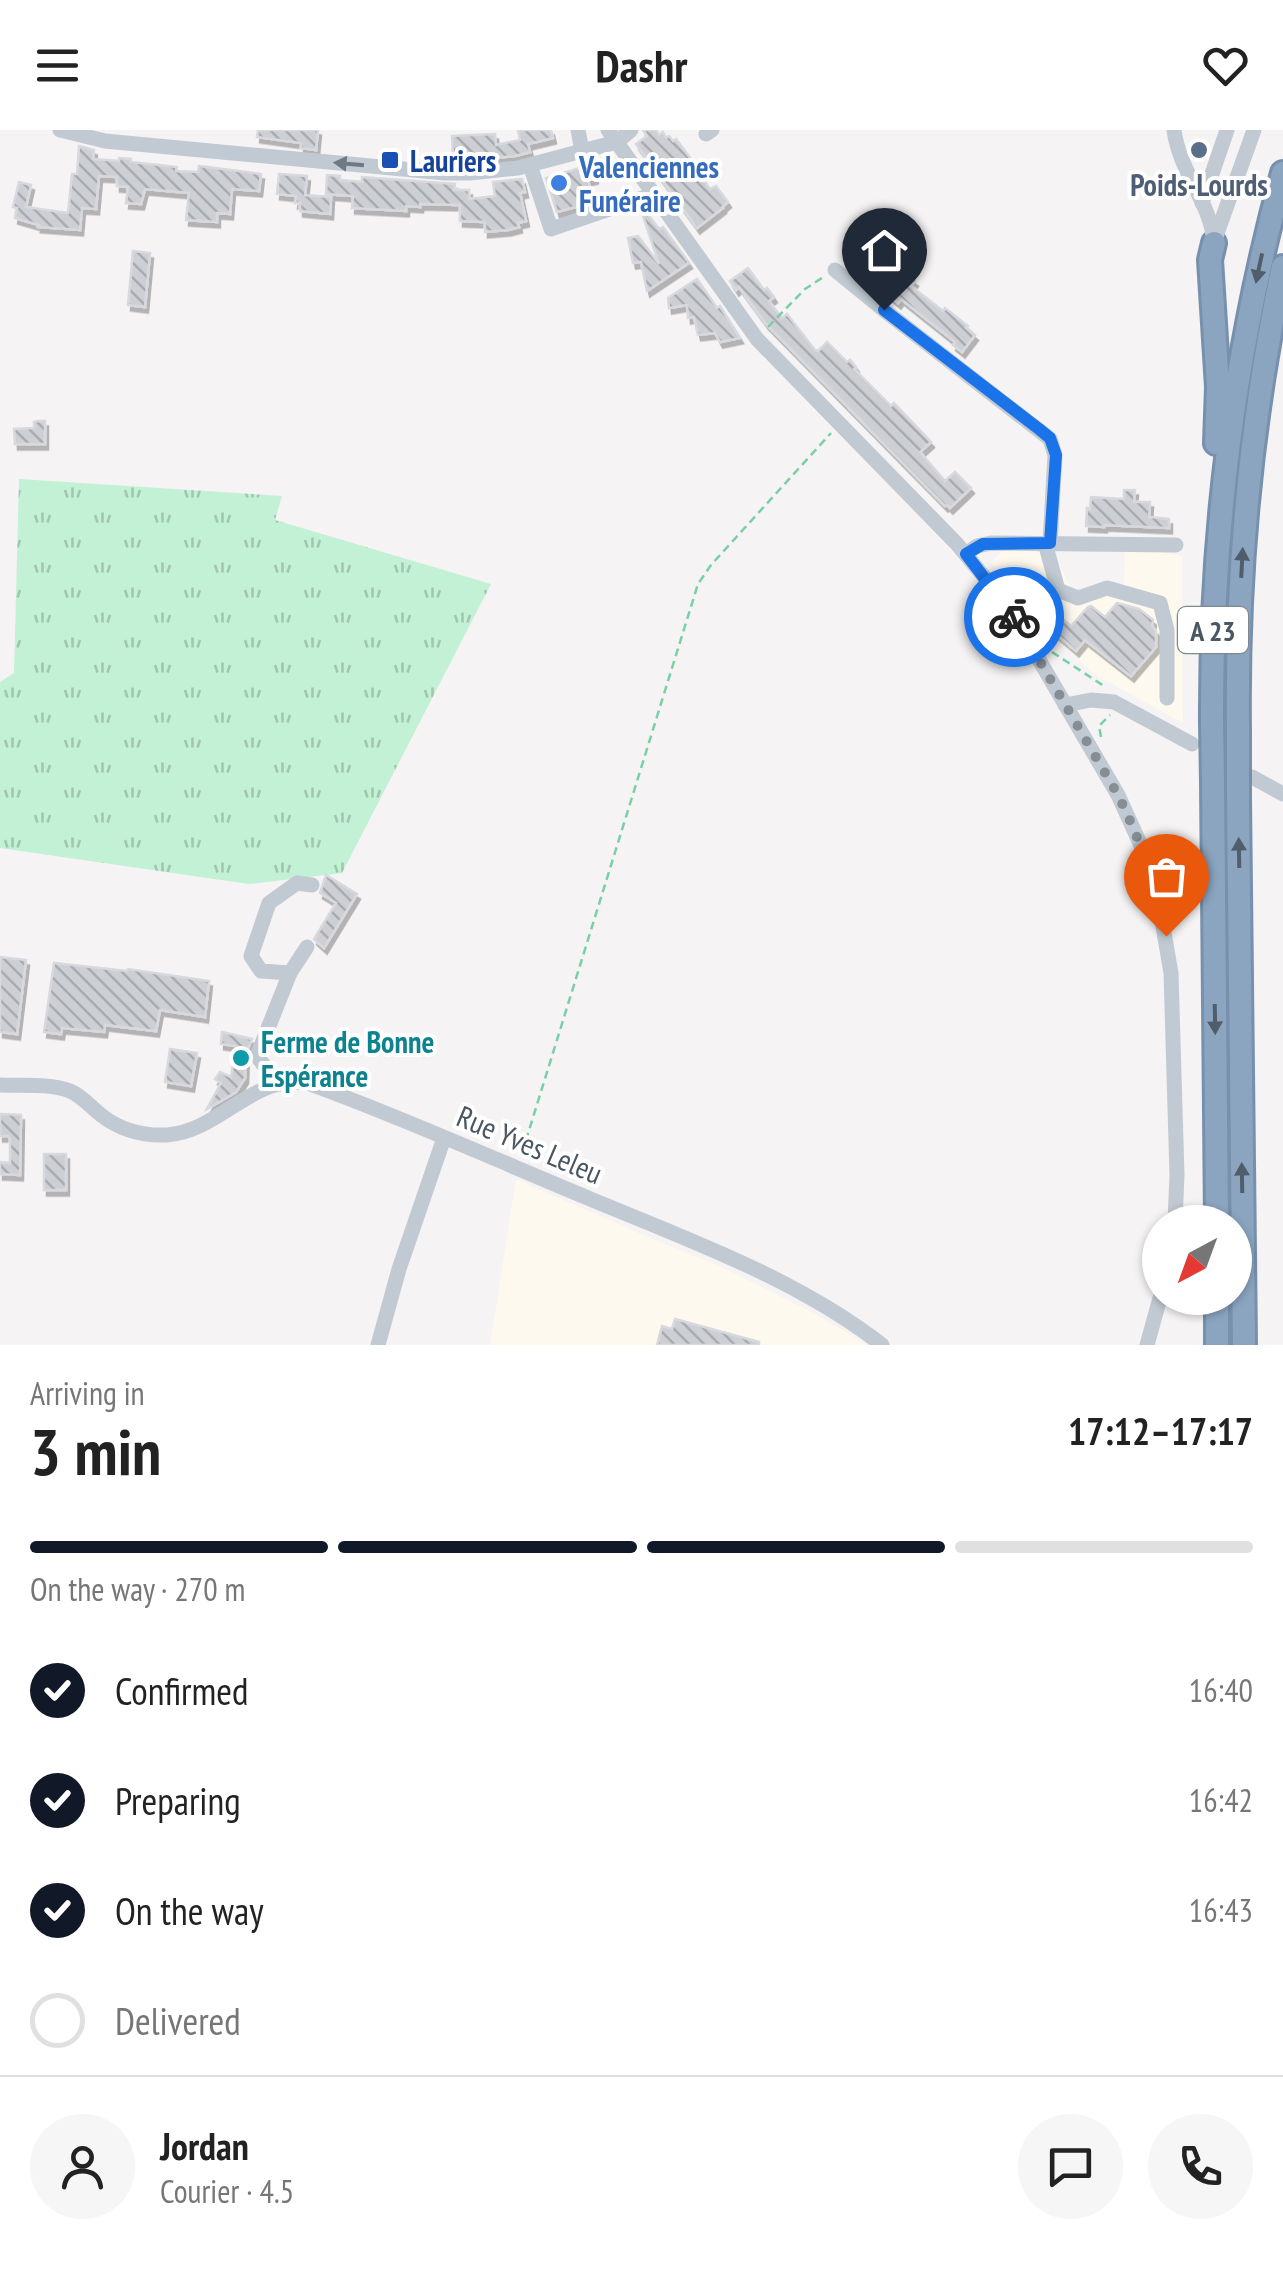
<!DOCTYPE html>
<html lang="en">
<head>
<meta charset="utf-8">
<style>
	:root { --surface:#fff; --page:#f6f6f6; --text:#222; --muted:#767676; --line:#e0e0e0; --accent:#111827 }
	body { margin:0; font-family:"PT Sans Narrow",sans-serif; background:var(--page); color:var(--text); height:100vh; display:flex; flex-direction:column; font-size:38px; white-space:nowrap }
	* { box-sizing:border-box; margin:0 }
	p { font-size:32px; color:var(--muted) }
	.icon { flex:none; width:55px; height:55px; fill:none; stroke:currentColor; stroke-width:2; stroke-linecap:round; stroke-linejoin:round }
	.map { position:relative; height:1215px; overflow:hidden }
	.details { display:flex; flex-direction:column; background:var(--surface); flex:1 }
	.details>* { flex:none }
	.needle { width:65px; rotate:221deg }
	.fabs { position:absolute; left:1142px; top:1075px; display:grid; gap:20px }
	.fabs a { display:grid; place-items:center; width:110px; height:110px; border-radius:50%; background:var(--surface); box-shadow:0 2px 8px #0004; font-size:50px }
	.pin { position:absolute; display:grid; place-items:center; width:85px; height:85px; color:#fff; margin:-102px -42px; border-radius:50% 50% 50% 0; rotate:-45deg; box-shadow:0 0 10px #0007 }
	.pin .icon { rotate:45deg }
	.courier { position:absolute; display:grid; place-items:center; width:100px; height:100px; margin:-50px; border:8px solid #1a73e8; border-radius:50%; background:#fff; color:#222; box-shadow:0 2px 12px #0007 }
	.summary em { font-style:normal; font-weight:800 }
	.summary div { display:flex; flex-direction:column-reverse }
	.summary { display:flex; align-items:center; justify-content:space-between; height:170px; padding:0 30px }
	h1 { font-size:65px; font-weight:800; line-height:75px }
	.bar { display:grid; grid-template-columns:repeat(4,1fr); gap:15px 10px; align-content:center; height:120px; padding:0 30px }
	.bar i { height:12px; border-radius:8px; background:var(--line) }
	.bar .selected { background:var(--accent) }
	.bar p { grid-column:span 4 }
	.line { display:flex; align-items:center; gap:25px; padding:0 30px; border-top:2px solid var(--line) }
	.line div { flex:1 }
	.round { display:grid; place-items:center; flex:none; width:105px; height:105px; border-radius:52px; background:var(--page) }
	ol { padding:0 30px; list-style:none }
	li { display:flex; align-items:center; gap:30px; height:110px }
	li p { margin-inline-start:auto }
	li .icon { padding:10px; border-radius:50%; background:var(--accent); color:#fff; stroke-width:4 }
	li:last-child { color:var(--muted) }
	li i { width:55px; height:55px; border:5px solid var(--line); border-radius:50% }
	header { display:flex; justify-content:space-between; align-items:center; height:130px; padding:0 30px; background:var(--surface); font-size:45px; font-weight:800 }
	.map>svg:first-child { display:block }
	.commercial { fill:#fdf9ef }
	.grass { fill:url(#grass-tufts) }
	.building { fill:url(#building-back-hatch); stroke:#d7d9de; stroke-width:2.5; filter:url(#shadow) }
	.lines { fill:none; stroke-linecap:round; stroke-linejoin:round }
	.highway-casing { stroke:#7690ad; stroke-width:28 }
	.path { stroke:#7ad0a6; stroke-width:2.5; stroke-dasharray:8 5; stroke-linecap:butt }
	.minor { stroke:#c1cad2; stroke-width:15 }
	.highway { stroke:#8ba5c1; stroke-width:22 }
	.highway-bridge-casing { stroke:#7690ad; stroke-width:28; stroke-linecap:butt }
	.highway-bridge { stroke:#8ba5c1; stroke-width:22 }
	.oneway { fill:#6e7983 }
	.oneway2 { fill:#505e6b }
	.done { stroke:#868d94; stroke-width:10; stroke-dasharray:0 18 }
	.route { stroke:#1a73e8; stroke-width:12 }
	.service-dot { fill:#5c6f8a; stroke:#fff; stroke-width:4 }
	.transit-dot { fill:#1a4fb4; stroke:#fff; stroke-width:4 }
	.shop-dot { fill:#3f7fe0; stroke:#fff; stroke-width:4 }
	.culture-dot { fill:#0f9aa8; stroke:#fff; stroke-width:4 }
	.labels { text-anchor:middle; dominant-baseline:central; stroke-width:8; stroke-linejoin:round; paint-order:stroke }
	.shield { fill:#fff; stroke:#808990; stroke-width:2.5 }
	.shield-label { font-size:28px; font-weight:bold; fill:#4a5661 }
	.transit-label { font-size:30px; font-weight:bold; fill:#164399; stroke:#fff; text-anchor:start }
	.shop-label { font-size:30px; font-weight:bold; fill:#366cbe; stroke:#fff; text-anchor:start }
	.service-label { font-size:30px; font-weight:bold; fill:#4e5e75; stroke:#fff }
	.culture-label { font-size:30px; font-weight:bold; fill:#0d838f; stroke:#fff; text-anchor:start }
	.street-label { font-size:30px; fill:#4a5661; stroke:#fff }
</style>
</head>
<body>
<header><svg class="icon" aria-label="menu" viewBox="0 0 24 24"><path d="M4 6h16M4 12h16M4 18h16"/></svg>Dashr<svg class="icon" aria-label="heart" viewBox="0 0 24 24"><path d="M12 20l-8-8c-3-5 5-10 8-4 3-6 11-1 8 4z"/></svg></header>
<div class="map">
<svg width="1283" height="1215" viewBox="0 0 1283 1215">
	<defs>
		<pattern id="grass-tufts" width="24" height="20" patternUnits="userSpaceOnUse" patternTransform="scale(2.5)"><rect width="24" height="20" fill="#c3f1d5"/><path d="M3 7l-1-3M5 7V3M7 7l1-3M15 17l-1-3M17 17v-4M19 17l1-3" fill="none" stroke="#a0c6b0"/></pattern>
		<pattern id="building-back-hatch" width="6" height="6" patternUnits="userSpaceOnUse" patternTransform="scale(2.5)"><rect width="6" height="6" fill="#cdcfd5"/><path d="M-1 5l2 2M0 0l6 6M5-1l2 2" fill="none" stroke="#a8abb0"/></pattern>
		<filter id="shadow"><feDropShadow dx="3" dy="5.5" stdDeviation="0" flood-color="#0004"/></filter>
	</defs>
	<rect width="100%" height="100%" fill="#f5f3f3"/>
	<g class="commercial">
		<path d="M 1006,416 L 1054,425 L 1072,460 L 1124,457 L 1125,416 L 1182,426 L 1183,593 L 1094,544 L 1041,494 L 991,433 Z"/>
		<path d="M 516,1049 L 650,1108 L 717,1135 L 812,1182 L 868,1215 L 490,1215 Z"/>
	</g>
	<path class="grass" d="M 19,349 L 282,366 L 275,390 L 491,454 L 342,743 L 249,754 L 0,718 L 0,552 L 14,543 Z"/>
	<g class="building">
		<path d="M 258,0 L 318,0 L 316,20 L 301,18 L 301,13 L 257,7 Z"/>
		<path d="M 518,0 L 551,0 L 553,8 L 528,14 L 530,22 L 515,26 L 482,29 L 482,25 L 453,26 L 452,6 L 495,4 L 496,15 L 520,10 Z"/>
		<path d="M 643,0 L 656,0 L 659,5 L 663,2 L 666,8 L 669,6 L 673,11 L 676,9 L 697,37 L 695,38 L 710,59 L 716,56 L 728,72 L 722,77 L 723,78 L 697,98 L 657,43 L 663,39 L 652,24 L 646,28 L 636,14 L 647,6 Z"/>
		<path d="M 79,16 L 94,20 L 93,29 L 119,31 L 119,28 L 131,29 L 131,32 L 177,37 L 176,41 L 198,42 L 199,36 L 261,44 L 259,61 L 232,59 L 230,84 L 217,83 L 217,92 L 186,90 L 189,63 L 145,59 L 141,74 L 126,73 L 128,57 L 117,56 L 117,47 L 99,46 L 96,79 L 82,78 L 80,100 L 38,97 L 39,95 L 15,88 L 17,78 L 13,77 L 19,52 L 31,55 L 26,77 L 68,83 L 72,44 L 77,44 Z"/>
		<path d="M 593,34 L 595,48 L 588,50 L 594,72 L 557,82 L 546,48 Z"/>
		<path d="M 279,44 L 307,46 L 305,65 L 331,67 L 330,84 L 300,81 L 300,73 L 295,73 L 296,66 L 277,64 Z"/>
		<path d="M 327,45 L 340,46 L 340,50 L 362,52 L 362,47 L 455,54 L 454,60 L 469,60 L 469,69 L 495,66 L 493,52 L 522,49 L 525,62 L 520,63 L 526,91 L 518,93 L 519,97 L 508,100 L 485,102 L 485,92 L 460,91 L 460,75 L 420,74 L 420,77 L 406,76 L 406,81 L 352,78 L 353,66 L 326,64 Z"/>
		<path d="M 644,79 L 659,99 L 663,97 L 689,133 L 647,161 L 641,132 L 633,133 L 628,108 L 638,106 L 659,134 L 641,80 Z"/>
		<path d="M 133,121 L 150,123 L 145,177 L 128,175 Z"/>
		<path d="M 748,138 L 764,160 L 767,158 L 774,167 L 769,171 L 782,188 L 787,184 L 815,220 L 818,221 L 827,212 L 847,232 L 850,230 L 856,237 L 854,239 L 891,276 L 894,273 L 931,312 L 920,322 L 945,351 L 955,342 L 971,358 L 950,378 L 947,375 L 945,376 L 766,194 L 739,157 L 736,160 L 730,151 Z"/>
		<path d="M 904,143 L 915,151 L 911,156 L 943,181 L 945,178 L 968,196 L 966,198 L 975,205 L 962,222 L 953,215 L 955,212 L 901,169 L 898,173 L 887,164 Z"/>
		<path d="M 697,149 L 717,178 L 720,176 L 740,208 L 720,212 L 715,203 L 698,205 L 694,187 L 688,188 L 687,175 L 669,178 L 668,168 Z"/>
		<path d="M 38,291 L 45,291 L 45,314 L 15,314 L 14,299 L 34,298 L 34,292 Z"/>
		<path d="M 1124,360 L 1135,360 L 1134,372 L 1150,372 L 1149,387 L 1169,389 L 1169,398 L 1104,395 L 1104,397 L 1086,396 L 1087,378 L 1090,379 L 1091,367 L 1124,369 Z"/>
		<path d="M 1117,473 L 1139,479 L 1153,490 L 1152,496 L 1156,501 L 1156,517 L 1131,546 L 1085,510 L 1076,521 L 1054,502 L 1064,490 L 1071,496 L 1088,477 L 1091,476 L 1105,487 Z"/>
		<path d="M 326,745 L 357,764 L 324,818 L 314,809 L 336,773 L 320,763 Z"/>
		<path d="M 0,827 L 26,830 L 17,904 L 0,902 Z"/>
		<path d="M 54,833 L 127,841 L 128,839 L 209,851 L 205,887 L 160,880 L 156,901 L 105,895 L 104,902 L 62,898 L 61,904 L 44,902 Z"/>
		<path d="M 222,902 L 252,909 L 246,923 L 245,948 L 236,962 L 207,979 L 221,953 L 215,949 L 220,942 L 231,947 L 236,916 L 221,914 Z"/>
		<path d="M 170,919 L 197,923 L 191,956 L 165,952 Z"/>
		<path d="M 0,984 L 21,985 L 20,1045 L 0,1044 L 0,1032 L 10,1033 L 10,1009 L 8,1006 L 0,1006 Z"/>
		<rect x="44" y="1024" width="22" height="36"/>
		<path d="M 675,1189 L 759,1212 L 759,1215 L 657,1215 L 662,1196 L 672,1199 Z"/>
	</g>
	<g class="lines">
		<defs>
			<g id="highway">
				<path d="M 1214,113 L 1210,130 L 1218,257 L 1216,313"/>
				<path d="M 1212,592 C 1211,407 1234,222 1283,43"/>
				<path d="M 1238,600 C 1236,444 1250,290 1283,137"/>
				<path d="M 1213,652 L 1217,1092"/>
				<path d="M 1238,669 L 1244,1215"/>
				<path d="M 1217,1215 L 1217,1168"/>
			</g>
		</defs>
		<use href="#highway" class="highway-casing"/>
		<g class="path">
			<path d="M 768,197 L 805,159 L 825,146"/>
			<path d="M 1052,522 L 1104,556"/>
			<path d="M 1101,607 L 1099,596 L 1110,585"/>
			<path d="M 522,1023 L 698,454 L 711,435 L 831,303"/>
			<path d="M 1156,1154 L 1160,1126"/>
		</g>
		<g class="minor">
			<path d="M 60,0 L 105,11 L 445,43 L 470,43 L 518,38 L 582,21 L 617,12 L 631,0"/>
			<path d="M 578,0 L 582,21"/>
			<path d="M 608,0 L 757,209 L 957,414 L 995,460 L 1024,504 L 1118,665 L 1143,720 L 1157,762 L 1171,843 L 1177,1045 L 1175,1092"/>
			<path d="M 1174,0 C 1180,44 1211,72 1214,113"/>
			<path d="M 706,4 L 712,0"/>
			<path d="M 530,35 L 551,99 L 654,64"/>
			<path d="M 1202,73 L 1227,0"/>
			<path d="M 1215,109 L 1254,0"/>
			<path d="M 835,140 L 884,180 L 1050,309 L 1055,325 L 1050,413"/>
			<path d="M 1045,413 L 1058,460 L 1078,468 L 1107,458 L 1160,473 L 1167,500 L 1167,568"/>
			<path d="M 966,424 L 977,416 L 991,413 L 1176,415"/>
			<path d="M 1065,575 L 1091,570 L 1114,572 L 1192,614"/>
			<path d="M 1252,647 L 1283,664"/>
			<path d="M 290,843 L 307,817"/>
			<path d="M 277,953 L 257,926 L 290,843 L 261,841 L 251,826 L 269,773 L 297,753 L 312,755"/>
			<path d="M 0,955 C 22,956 49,953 70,961 C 82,966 91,977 101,985 C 120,1000 143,1006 167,1005 C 221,1001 255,941 310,954 C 404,988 496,1030 588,1068 C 686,1109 798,1149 882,1215"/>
			<path d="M 378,1215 L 399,1139 L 444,1008"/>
			<path d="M 1147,1215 L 1160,1168"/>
		</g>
		<use href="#highway" class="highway"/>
		<defs>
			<g id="highway-bridge">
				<path d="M 1212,592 L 1213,652"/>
				<path d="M 1238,600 L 1238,669"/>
			</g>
		</defs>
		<use href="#highway-bridge" class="highway-bridge-casing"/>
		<use href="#highway-bridge" class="highway-bridge"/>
	</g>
	<defs><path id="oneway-solid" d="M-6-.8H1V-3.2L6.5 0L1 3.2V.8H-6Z" transform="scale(2.5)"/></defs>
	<use class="oneway" href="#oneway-solid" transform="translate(349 34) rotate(-175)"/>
	<g class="oneway2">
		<use href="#oneway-solid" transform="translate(1259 138) rotate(102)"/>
		<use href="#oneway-solid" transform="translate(1242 433) rotate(-87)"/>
		<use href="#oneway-solid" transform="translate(1239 723) rotate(-91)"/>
		<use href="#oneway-solid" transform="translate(1215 889) rotate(89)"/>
		<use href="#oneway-solid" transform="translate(1242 1048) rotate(-91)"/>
	</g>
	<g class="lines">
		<path class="done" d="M 1014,487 L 1118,665 C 1140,710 1157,756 1166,806"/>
		<path class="route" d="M 884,180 L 1039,299 L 1050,308 L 1056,325 L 1050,413 L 983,414 L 966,424 L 1014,487"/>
	</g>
	<circle class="service-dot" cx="1199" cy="20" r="10"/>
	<rect class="transit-dot" x="380" y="20" width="20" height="20" rx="5"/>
	<circle class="shop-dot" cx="559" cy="53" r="10"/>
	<circle class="culture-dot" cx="241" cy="928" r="10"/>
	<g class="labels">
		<rect class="shield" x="1178" y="477" width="70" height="46" rx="8"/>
		<g class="shield-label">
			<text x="1213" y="500">A 23</text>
		</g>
		<g class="transit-label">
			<text x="410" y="30">Lauriers</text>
		</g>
		<g class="shop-label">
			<text x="579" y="36">Valenciennes<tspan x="579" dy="34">Funéraire</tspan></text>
		</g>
		<g class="service-label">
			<text x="1199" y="54">Poids-Lourds</text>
		</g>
		<g class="culture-label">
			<text x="261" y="911">Ferme de Bonne<tspan x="261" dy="34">Espérance</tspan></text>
		</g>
		<g class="street-label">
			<text transform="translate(530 1014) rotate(23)">Rue Yves Leleu</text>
		</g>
	</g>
</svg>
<div class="fabs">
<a><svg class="needle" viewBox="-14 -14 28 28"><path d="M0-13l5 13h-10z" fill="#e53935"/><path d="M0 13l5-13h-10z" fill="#767676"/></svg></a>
</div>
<div class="pin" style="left:1166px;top:806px;background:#ea580c"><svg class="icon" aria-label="bag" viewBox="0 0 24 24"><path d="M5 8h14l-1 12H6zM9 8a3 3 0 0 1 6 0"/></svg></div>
<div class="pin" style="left:884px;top:180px;background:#1f2937"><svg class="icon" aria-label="home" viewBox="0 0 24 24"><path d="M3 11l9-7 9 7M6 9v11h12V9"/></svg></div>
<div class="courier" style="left:1014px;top:487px"><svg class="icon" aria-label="bike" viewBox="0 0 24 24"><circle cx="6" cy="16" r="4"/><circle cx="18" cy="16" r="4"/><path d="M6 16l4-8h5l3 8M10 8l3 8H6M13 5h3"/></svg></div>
</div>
<section class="details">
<div class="summary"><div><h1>3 min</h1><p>Arriving in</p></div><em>17:12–17:17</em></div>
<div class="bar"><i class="selected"></i><i class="selected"></i><i class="selected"></i><i></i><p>On the way · 270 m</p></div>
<ol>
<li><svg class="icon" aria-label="check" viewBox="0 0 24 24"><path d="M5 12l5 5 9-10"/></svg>Confirmed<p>16:40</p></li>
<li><svg class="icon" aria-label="check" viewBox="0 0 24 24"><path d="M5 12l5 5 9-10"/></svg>Preparing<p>16:42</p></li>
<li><svg class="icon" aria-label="check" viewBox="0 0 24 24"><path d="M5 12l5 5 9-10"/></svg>On the way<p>16:43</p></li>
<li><i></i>Delivered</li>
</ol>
<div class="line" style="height:180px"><a class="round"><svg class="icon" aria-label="person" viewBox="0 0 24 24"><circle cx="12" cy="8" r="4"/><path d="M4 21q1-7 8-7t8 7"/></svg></a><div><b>Jordan</b><p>Courier · 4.5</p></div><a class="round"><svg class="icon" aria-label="chat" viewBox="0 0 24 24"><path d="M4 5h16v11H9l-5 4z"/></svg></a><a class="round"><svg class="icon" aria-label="phone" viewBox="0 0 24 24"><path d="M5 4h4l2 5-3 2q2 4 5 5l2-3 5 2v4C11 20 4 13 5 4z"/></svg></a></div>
</section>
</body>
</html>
